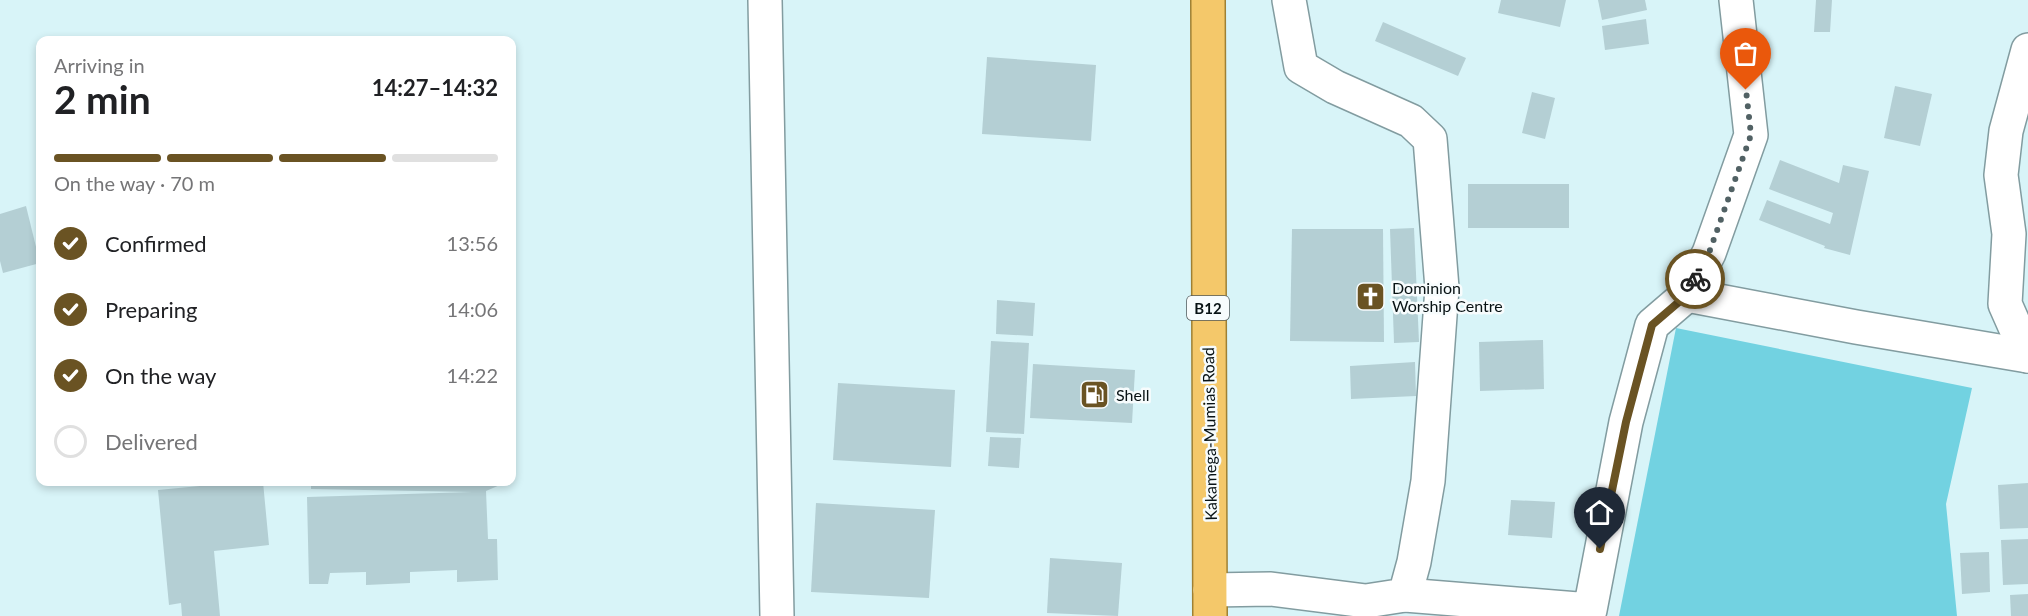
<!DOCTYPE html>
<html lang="en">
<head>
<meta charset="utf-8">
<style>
	:root { --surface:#fff; --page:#f2f2f2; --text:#202124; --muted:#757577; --line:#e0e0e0; --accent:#6a5323 }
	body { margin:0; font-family:Lato,sans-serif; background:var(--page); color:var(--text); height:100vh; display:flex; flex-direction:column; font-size:22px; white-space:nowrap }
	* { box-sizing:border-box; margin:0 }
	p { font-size:20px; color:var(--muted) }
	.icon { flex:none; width:33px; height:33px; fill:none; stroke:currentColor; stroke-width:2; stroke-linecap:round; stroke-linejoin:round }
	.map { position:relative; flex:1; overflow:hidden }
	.side { position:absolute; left:36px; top:36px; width:480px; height:450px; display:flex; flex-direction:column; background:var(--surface); border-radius:12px; box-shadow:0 3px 9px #0003 }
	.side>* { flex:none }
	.pin { position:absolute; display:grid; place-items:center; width:51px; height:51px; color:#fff; margin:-62px -26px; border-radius:50% 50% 50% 0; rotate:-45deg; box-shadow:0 0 6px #0007 }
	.pin .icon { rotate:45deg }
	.courier { position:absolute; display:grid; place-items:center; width:60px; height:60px; margin:-30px; border:4px solid #6a5323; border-radius:50%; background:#fff; color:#222; box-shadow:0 2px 8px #0007 }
	.headline em { font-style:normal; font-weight:700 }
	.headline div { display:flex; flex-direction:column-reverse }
	.headline { display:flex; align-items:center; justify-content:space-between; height:102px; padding:0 18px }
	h1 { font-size:39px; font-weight:700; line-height:45px }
	.bar { display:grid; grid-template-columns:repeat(4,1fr); gap:9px 6px; align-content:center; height:72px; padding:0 18px }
	.bar i { height:8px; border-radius:4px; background:var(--line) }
	.bar .active { background:var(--accent) }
	.bar p { grid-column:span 4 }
	ol { padding:0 18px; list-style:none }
	li { display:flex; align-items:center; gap:18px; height:66px }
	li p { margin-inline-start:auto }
	li .icon { padding:6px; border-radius:50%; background:var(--accent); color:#fff; stroke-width:4 }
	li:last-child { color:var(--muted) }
	li i { width:33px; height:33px; border:3px solid var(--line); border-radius:50% }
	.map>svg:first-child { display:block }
	.green { fill:#72d2e1 }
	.building { fill:#b4cfd4 }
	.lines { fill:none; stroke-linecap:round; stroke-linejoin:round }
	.minor-casing { stroke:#829ca0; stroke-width:36 }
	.trunk-casing { stroke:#9f8033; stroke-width:36 }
	.minor { stroke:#fff; stroke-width:33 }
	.trunk { stroke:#f4c86a; stroke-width:33 }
	.done { stroke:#516164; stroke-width:6; stroke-dasharray:0 10.8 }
	.route { stroke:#6a5323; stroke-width:8 }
	.labels { text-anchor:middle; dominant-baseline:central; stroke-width:5; stroke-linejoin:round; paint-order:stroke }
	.shield { fill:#f7fcfd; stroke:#50585a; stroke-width:1.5 }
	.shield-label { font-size:15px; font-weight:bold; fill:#081214 }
	.poi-label { font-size:16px; fill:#081214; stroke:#f7fcfd; text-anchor:start }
	.street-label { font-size:16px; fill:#081214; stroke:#f7fcfd }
</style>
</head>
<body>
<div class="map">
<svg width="2028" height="616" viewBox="0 0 2028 616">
	<rect width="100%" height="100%" fill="#d8f4f8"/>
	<path class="green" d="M 1676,328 L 1972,388 L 1946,504 L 1957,616 L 1619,616 Z"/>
	<g class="building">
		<path d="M 1501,0 L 1566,0 L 1560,27 L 1498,13 Z"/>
		<path d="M 1598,0 L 1645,0 L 1647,10 L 1602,20 Z"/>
		<path d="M 1816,0 L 1832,0 L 1830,32 L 1814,32 Z"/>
		<path d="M 1646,19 L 1649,44 L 1605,50 L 1602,26 Z"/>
		<path d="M 1383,22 L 1466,58 L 1458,76 L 1375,41 Z"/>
		<path d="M 987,57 L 1096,65 L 1091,141 L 982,134 Z"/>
		<path d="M 1895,86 L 1932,94 L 1920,146 L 1884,138 Z"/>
		<path d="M 1532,92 L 1555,98 L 1545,139 L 1522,133 Z"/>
		<path d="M 1780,160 L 1839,183 L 1843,165 L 1869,171 L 1850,255 L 1824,248 L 1825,246 L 1759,220 L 1767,200 L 1830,224 L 1833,213 L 1769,189 Z"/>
		<rect x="1468" y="184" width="101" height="44"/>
		<path d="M 26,206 L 40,263 L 3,273 L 0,261 L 0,214 Z"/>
		<path d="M 1414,228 L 1419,342 L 1394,343 L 1390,229 Z"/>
		<path d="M 1292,229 L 1383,229 L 1384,342 L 1290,341 Z"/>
		<path d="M 997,300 L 1035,303 L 1033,336 L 996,334 Z"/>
		<path d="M 1543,340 L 1544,389 L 1480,391 L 1479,342 Z"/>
		<path d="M 991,341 L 1029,343 L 1024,434 L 986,432 Z"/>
		<path d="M 1415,362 L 1416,396 L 1351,399 L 1350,366 Z"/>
		<path d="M 1033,364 L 1135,370 L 1132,423 L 1030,418 Z"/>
		<path d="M 838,383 L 955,390 L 951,467 L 833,460 Z"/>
		<path d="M 990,437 L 1021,438 L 1019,468 L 988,466 Z"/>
		<path d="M 241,482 L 263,482 L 269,545 L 214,551 L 220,616 L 182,616 L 181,603 L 169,605 L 158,490 Z"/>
		<path d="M 311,482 L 507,482 L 486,491 L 488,539 L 497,539 L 498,580 L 457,582 L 457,570 L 410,572 L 410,583 L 366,585 L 366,572 L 330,573 L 328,584 L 309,584 L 307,497 L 472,492 L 311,489 Z"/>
		<path d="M 2028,483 L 2028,528 L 2000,529 L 1998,485 Z"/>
		<path d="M 1511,500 L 1555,502 L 1552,538 L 1508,535 Z"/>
		<path d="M 816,503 L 935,510 L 929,598 L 811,592 Z"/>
		<path d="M 2028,539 L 2028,584 L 2003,585 L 2001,540 Z"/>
		<path d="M 1989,552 L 1990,592 L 1962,594 L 1960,553 Z"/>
		<path d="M 1050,558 L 1122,563 L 1118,616 L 1047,613 Z"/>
		<path d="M 2028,594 L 2028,616 L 2011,616 L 2010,595 Z"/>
	</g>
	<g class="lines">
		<defs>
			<g id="minor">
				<path d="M 765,0 L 777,616"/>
				<path d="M 2028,50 L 2006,131 L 2001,175 L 2009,234 L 2005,304 L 2028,356"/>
				<path d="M 1687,295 L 1856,327 L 2028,356"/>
				<path d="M 1210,590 L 1271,589 L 1366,601 L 1405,595 L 1414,562 L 1428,481 L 1442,288 L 1430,139 L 1411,121 L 1335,87 L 1301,67 L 1289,0"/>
				<path d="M 1405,595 L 1590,610 L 1626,422 L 1652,325 L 1687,295 L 1709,253 L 1751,135 L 1736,0"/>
			</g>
			<path id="trunk" d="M 1208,0 L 1210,616"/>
		</defs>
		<use href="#minor" class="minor-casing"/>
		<use href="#trunk" class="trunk-casing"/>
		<use href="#minor" class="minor"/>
		<use href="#trunk" class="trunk"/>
	</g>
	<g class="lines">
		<path class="done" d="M 1695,279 L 1709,253 L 1751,135 L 1746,90"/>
		<path class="route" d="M 1600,549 L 1626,422 L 1652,325 L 1687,295 L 1695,279"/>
	</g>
	<defs>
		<symbol id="church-square" viewBox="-11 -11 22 22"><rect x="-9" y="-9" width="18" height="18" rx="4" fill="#6a5323" stroke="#f7fcfd"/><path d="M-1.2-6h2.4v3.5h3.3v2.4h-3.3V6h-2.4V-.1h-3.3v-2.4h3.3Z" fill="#fff"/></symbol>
		<symbol id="fuel-square" viewBox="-11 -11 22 22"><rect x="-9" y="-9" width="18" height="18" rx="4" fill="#6a5323" stroke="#f7fcfd"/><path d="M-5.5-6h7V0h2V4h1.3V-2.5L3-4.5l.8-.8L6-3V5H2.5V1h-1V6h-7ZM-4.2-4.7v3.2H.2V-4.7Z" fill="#fff"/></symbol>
	</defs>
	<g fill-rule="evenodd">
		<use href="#church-square" x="1354" y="280" width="33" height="33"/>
		<use href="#fuel-square" x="1078" y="378" width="33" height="33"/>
	</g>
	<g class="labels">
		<rect class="shield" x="1187" y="296" width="42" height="24" rx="4.5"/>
		<g class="shield-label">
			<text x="1208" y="308">B12</text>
		</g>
		<g class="poi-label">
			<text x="1392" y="287">Dominion<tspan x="1392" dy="18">Worship Centre</tspan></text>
			<text x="1116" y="394">Shell</text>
		</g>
		<g class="street-label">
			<text transform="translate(1209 434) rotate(-91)">Kakamega-Mumias Road</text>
		</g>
	</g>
</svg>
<div class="pin" style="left:1746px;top:90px;background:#ea580c"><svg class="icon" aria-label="bag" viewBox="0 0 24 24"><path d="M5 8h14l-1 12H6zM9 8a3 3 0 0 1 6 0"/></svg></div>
<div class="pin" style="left:1600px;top:549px;background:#1f2937"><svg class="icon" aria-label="home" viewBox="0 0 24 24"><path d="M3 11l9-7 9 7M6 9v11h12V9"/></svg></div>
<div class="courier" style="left:1695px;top:279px"><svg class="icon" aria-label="bike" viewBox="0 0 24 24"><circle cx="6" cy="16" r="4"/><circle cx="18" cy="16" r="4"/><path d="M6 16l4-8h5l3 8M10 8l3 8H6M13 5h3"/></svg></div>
<section class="side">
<div class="headline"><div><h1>2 min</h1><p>Arriving in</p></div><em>14:27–14:32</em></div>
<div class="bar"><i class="active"></i><i class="active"></i><i class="active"></i><i></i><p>On the way · 70 m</p></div>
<ol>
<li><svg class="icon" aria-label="check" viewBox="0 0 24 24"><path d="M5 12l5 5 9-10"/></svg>Confirmed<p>13:56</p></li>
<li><svg class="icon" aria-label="check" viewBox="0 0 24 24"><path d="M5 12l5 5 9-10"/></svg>Preparing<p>14:06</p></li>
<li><svg class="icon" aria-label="check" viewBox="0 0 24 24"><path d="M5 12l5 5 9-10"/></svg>On the way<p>14:22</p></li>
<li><i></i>Delivered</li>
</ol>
</section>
</div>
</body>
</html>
